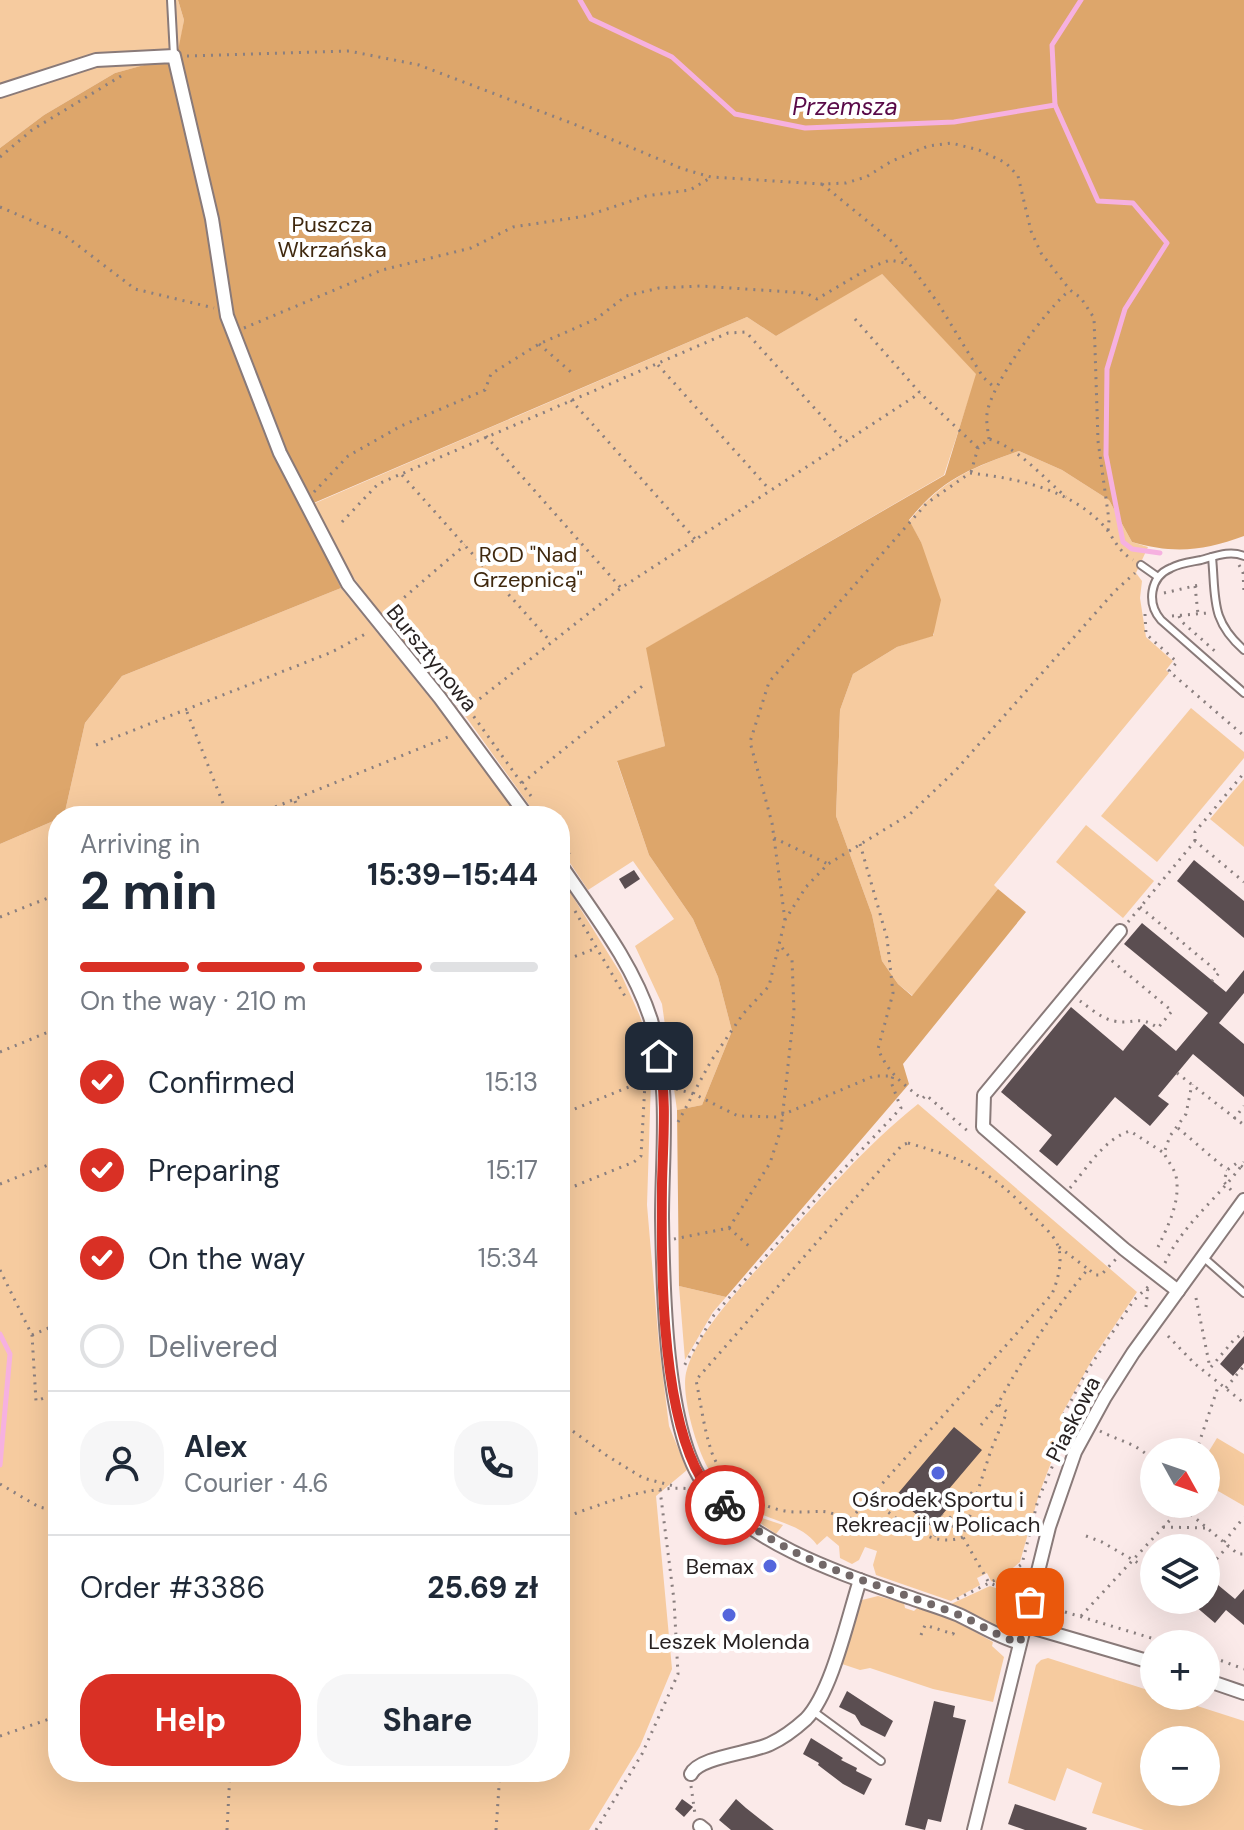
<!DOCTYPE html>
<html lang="en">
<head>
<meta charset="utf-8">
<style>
	:root { --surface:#fff; --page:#f6f6f7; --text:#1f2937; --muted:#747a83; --line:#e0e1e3; --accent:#d93025 }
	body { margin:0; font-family:"DM Sans",sans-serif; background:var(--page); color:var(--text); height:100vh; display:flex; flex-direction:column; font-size:30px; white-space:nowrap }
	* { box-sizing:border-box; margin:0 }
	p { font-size:26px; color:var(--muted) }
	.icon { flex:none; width:44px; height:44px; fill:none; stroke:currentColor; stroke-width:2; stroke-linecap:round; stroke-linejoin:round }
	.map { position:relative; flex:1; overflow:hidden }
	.details { position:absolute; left:48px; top:806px; width:522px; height:976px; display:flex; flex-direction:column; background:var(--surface); border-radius:32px; box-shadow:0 8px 32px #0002 }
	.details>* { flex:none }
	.needle { width:52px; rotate:130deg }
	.tools { position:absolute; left:1140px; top:1438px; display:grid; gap:16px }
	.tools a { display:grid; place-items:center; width:80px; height:80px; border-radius:50%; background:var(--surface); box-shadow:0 8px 32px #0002; font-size:40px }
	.pin { position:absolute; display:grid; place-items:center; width:68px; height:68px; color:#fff; margin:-34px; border-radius:16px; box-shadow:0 4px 12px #0006 }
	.courier { position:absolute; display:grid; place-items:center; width:80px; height:80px; margin:-40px; border:6px solid #d93025; border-radius:50%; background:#fff; color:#222; box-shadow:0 2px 10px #0007 }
	.overview em { font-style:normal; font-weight:700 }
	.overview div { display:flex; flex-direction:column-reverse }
	.overview { display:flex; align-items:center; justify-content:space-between; height:136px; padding:0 32px }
	h1 { font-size:52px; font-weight:700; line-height:60px }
	.bar { display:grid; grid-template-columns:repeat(4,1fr); gap:12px 8px; align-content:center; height:96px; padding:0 32px }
	.bar i { height:10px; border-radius:6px; background:var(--line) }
	.bar .current { background:var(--accent) }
	.bar p { grid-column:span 4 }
	.line { display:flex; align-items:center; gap:20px; padding:0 32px; border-top:2px solid var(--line) }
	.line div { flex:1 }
	.round { display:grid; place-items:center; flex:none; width:84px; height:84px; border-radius:32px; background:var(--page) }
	ol { padding:0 32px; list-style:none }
	li { display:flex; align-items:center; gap:24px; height:88px }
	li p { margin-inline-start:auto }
	li .icon { padding:8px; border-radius:50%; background:var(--accent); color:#fff; stroke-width:4 }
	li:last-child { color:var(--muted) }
	li i { width:44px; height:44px; border:4px solid var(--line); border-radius:50% }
	.cta { display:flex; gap:16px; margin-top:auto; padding:16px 32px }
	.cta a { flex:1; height:92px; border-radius:32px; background:var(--accent); color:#fff; font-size:32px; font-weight:700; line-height:92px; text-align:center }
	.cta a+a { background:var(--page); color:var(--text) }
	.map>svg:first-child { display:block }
	.green { fill:#f6cb9f; fill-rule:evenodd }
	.forest { fill:#dda66b }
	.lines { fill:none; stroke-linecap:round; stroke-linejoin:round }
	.stream { stroke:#f6b1e0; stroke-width:5 }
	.building { fill:#5b4e51 }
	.service-casing { stroke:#897a79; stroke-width:10 }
	.minor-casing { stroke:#897a79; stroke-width:16 }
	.path { stroke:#8a7f7f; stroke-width:3; stroke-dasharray:2 6; stroke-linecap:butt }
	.service { stroke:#fff; stroke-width:6 }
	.minor { stroke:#fff; stroke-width:12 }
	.done { stroke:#726868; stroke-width:8; stroke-dasharray:0 14.4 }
	.route { stroke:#d93025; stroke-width:10 }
	.poi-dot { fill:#5466dc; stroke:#fff; stroke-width:3 }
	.labels { text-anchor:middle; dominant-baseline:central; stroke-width:8; stroke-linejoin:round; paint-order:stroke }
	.park-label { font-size:22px; fill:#40290f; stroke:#fff }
	.street-label { font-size:22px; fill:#282222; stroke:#fff }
	.poi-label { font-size:22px; fill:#282222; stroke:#fff }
	.water-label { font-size:24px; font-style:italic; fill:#590948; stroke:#fff }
</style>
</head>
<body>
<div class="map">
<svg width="1244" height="1830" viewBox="0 0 1244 1830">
	<rect width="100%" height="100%" fill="#fbeae9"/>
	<g class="green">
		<path d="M 0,0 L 178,0 L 184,20 L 178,56 L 115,73 L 44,115 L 0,148 Z"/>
		<path d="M 881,273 L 977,374 L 944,475 L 647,648 L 665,746 L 617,762 L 649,855 L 693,919 L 718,977 L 732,1031 L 702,1105 L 677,1110 L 662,1004 L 635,946 L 674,919 L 633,861 L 588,890 L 560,848 L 560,816 L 537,816 L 461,710 L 369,599 L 346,567 L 313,504 L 747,317 L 776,336 Z"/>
		<path d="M 1019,451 L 1062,470 L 1109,500 L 1132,542 L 1148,547 L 1136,573 L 1142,581 L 1140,598 L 1146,637 L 1173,661 L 1166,670 L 1169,673 L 994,885 L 998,889 L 913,996 L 898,984 L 882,961 L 872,915 L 836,816 L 840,710 L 853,674 L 897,647 L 934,635 L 921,542 L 909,521 C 943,479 970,469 1019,451 Z"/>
		<path d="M 341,588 L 459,734 L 519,816 L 64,816 L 85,723 L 122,676 Z"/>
		<path d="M 1191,708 L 1244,752 L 1244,758 L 1157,862 L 1101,816 Z"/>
		<path d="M 1244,779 L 1244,847 L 1210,819 Z"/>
		<path d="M 58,819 L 58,1772 L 560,1772 L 560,876 L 621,974 L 639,1014 L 652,1049 L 647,1205 L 659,1345 L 669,1426 L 687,1470 L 656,1496 L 672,1669 L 640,1746 L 589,1830 L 0,1830 L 0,844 Z"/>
		<path d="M 1086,825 L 1154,881 L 1123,918 L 1056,862 Z"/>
		<path d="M 918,1104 L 1137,1292 L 1093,1358 L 1063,1412 L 1061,1437 L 1039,1494 L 1020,1562 L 1008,1572 L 1004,1586 L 991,1581 L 987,1573 L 977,1578 L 980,1585 L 951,1601 L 876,1575 L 873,1565 L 877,1551 L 865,1547 L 859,1560 L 852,1564 L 840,1558 L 839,1546 L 827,1536 L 817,1545 C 802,1524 776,1523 755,1511 C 738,1502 721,1488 710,1471 C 697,1452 681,1396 686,1373 C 696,1331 749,1279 778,1246 C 822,1197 865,1146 918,1104 Z"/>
		<path d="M 679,1286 L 726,1297 L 713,1312 L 685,1360 Z"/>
		<path d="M 1217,1438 L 1244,1454 L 1244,1506 L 1206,1484 L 1206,1456 Z"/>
		<path d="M 744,1512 L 783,1525 L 776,1534 Z"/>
		<path d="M 990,1586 L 1004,1591 L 1006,1598 L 1015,1604 L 1011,1620 L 1003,1623 L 1000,1629 L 951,1604 Z"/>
		<path d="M 878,1596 L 904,1603 L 905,1608 L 914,1611 L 917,1608 L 954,1620 L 993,1642 L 992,1646 L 1004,1657 L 993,1702 L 933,1689 L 870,1668 L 860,1670 L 839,1663 L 858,1604 L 862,1600 Z"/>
		<path d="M 1048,1658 L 1154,1692 L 1154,1696 L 1166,1696 L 1244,1721 L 1244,1830 L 1144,1830 L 1092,1813 L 1102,1783 L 1067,1768 L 1055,1801 L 1008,1783 L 1036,1665 L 1041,1660 ZM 1154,1740 L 1206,1740 L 1206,1792 L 1154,1792 Z"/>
	</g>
	<path class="forest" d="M 178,0 L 1244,0 L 1244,536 C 1204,551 1173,554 1132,542 L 1109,500 L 1062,470 L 1019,451 C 970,469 943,478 909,520 L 921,542 L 941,600 L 933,636 L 897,647 L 853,674 L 840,710 L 836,816 L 872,915 L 882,961 L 898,984 L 912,996 L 998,889 L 1026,912 L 903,1064 L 909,1084 L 726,1297 L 679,1286 L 677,1110 L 702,1105 L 732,1031 L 718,977 L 693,919 L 649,855 L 617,761 L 665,746 L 646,648 L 945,475 L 976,374 L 882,274 L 776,336 L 747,317 L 302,508 L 341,588 L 122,676 L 85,723 L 64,816 L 58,816 L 58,819 L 0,844 L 0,148 L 44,115 L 115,73 L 177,56 L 184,20 Z"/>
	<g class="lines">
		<g class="stream">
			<path d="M 580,0 L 591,19 L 672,57 L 735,114 L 805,128 L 954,122 L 1055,105"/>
			<path d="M 1081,0 L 1052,45 L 1055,105 L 1098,201 L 1133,203 L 1167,243 L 1125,309 L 1107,369 L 1106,455 L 1123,542 L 1132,549 L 1160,553"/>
			<path d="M 0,1334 L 10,1354 L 0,1465"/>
		</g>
	</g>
	<g class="building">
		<path d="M 1194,860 L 1244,901 L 1244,938 L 1177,881 Z"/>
		<path d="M 634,870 L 640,879 L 625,889 L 619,879 Z"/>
		<path d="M 1142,923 L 1226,992 L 1244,970 L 1244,993 L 1219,1023 L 1244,1044 L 1244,1097 L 1193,1054 L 1158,1096 L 1169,1104 L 1150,1126 L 1115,1097 L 1057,1166 L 1039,1151 L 1052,1135 L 1001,1092 L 1071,1007 L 1123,1051 L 1144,1024 L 1176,1051 L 1208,1013 L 1124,944 Z"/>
		<path d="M 1244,1336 L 1244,1363 L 1233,1376 L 1220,1364 Z"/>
		<path d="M 954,1427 L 982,1450 L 943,1496 L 952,1503 L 932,1527 L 895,1497 Z"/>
		<path d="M 1206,1575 L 1235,1599 L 1244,1589 L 1244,1625 L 1226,1610 L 1215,1623 L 1188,1600 L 1206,1600 Z"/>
		<path d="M 847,1691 L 893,1721 L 885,1737 L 861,1725 L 855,1715 L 839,1707 Z"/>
		<path d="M 934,1701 L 955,1706 L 953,1717 L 966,1720 L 941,1822 L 928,1819 L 925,1830 L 905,1825 Z"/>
		<path d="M 811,1738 L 843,1758 L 841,1760 L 857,1768 L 856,1771 L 872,1779 L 864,1795 L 843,1784 L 818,1765 L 819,1763 L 803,1754 Z"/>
		<path d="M 682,1799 L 693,1807 L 684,1817 L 675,1809 Z"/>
		<path d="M 736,1799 L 746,1808 L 774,1830 L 731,1830 L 719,1820 Z"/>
		<path d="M 1015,1804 L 1087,1828 L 1086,1830 L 1025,1830 L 1008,1824 Z"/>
	</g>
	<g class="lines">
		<defs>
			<g id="service">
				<path d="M 171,0 L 174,56"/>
				<path d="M 1244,556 C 1230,550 1216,556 1201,560 C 1191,562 1180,563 1171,568 C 1149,577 1147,604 1161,620 L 1244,693"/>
				<path d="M 1212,557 C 1216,599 1210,620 1244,650"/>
				<path d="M 1141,565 L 1158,577"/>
				<path d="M 1203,1257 L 1244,1293"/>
				<path d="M 813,1711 L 881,1761"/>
			</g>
			<g id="minor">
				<path d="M 0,91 L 96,60 L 174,56 L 212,219 L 227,316 L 280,453 L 348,584 L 440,698 L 527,816"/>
				<path d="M 560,864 C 593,913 633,963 651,1020 C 671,1085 662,1152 662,1218 C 663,1285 665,1431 704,1484 C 748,1544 842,1574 908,1597 C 925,1603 943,1608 959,1615 C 980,1625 998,1637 1020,1643"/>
				<path d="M 1120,931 L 984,1095 L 983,1127 L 1124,1249 L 1178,1291"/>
				<path d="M 1024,1625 L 1154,1663"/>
				<path d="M 1206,1680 L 1244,1693"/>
				<path d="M 691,1774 C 699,1757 751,1753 770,1744 C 783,1738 795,1729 806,1719 C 832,1692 848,1617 860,1580"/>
				<path d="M 700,1826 L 705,1830"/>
				<path d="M 974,1830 L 1049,1527 L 1075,1452 L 1105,1397 L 1133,1353 L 1244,1200"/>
			</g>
		</defs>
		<use href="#service" class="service-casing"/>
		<use href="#minor" class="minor-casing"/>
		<g class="path">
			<path d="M 187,56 L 349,51 L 419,65 L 579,126 L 683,169 L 711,177 L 822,184 L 846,183 L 866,177 L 892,161 L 928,146 L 951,143 L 979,150 L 1006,163 L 1018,176 L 1031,231 L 1041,253 L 1070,290 L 1081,298 L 1094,318 L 1098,441 L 1109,520 L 1108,532"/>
			<path d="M 0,157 L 32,130 L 126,73"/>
			<path d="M 822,184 L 894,243 L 938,303 L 983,377 L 995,388"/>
			<path d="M 0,207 L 63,234 L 135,289 L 214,308"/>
			<path d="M 855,319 L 920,393 L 978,448"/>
			<path d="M 244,328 L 382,270 L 471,248 L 513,227 L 586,216 L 646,196 L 690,190 L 710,178"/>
			<path d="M 539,344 L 572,373"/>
			<path d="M 658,365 L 770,490"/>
			<path d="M 571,400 L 695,539"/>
			<path d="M 486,436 L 621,588"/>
			<path d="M 989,439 C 988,431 986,422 987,414 C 990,385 1047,308 1070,290"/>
			<path d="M 971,472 L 978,448 L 989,439 C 1017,447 1044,478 1066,497"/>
			<path d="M 402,475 L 551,642"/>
			<path d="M 314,492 L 348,456 L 401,426 L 485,390 L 491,374 L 539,344 L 596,319 L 626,296 L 659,288 L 700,286 L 806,293 L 817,299 L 871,267 L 890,260 L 909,264"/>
			<path d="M 342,522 L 378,484 L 728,333 L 746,332 L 845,442"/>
			<path d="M 1239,565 L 1243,572 L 1244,592"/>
			<path d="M 1195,586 L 1198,614"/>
			<path d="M 1164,593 L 1203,584"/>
			<path d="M 386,613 L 465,545"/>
			<path d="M 1145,614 L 1146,634 L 1177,662 L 1169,671 L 1244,736"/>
			<path d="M 1172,616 L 1208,613"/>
			<path d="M 1179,616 L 1181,621 L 1216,652"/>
			<path d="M 187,712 L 228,816"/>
			<path d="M 96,745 L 332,652 L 369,632"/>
			<path d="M 522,783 L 645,684"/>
			<path d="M 531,796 L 472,714 L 471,708 L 473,704 L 621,588 L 920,393"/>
			<path d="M 295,801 L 301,816"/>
			<path d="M 253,816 L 453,735"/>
			<path d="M 774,838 L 828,864"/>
			<path d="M 560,841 L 570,854"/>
			<path d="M 1195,841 L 1195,832 L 1244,773"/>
			<path d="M 860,844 L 887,938 L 893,993 L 878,1049 C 889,1074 901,1082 922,1099 L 926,1095 L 970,1133"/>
			<path d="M 1140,907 L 1219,973 L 1212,981"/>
			<path d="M 575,911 L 626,998"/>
			<path d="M 0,917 L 58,894"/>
			<path d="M 785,920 L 772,823 L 750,742 L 769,682 L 927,503 L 970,473 C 1016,478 1068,489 1101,523 C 1115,537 1115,549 1133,560"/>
			<path d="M 1128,922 L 1195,841 L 1244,882"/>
			<path d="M 560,962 L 597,948"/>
			<path d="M 1080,1001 C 1090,1008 1102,1019 1114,1021 C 1134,1025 1138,1014 1158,1028 L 1172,1011 L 1111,960"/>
			<path d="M 0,1052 L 58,1028"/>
			<path d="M 1177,1073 L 1244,1125"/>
			<path d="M 676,1089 L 694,1094 L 738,1116 L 777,1117 L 874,1076 L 893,1076 L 891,1082 L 901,1108 L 823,1191 L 714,1315 L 684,1366"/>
			<path d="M 560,1115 L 631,1086 L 649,1084"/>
			<path d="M 1234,1119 L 1244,1106"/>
			<path d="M 678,1122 L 711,1061 L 743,1014 L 769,986 L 785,920 L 806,887 L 828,864 L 910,814 L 956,770 L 1115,591 L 1135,573"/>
			<path d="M 1178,1128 L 1227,1170"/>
			<path d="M 908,1143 C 967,1160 992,1171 1034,1217 C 1042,1225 1054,1235 1058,1246 C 1063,1261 1058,1280 1052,1294 L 847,1523 C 827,1506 819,1513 795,1512 C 761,1511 724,1485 712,1453 C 704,1430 701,1404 696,1380 L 902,1145 Z"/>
			<path d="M 0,1184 L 58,1161"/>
			<path d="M 1070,1188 C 1087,1168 1104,1139 1130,1131 L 1164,1153"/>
			<path d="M 1231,1190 L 1224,1182 L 1227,1170 L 1237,1163 L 1244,1168"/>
			<path d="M 560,1192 L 634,1162 L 641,1156 L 646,1065"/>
			<path d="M 729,1228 L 770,1163 L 781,1129 L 794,1011 L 792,960 L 779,944"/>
			<path d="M 674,1239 L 729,1228 L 750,1247"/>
			<path d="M 1059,1247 L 1088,1269"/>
			<path d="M 1158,1247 C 1168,1226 1181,1201 1176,1176 C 1174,1168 1167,1160 1164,1153 L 1170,1136 L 1186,1114 L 1192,1084"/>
			<path d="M 1165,1263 C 1183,1223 1220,1197 1244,1162"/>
			<path d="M 0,1270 L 32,1335 L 36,1401 L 58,1393"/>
			<path d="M 1196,1298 L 1210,1368"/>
			<path d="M 1146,1307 L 1148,1286"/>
			<path d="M 32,1335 L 58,1324"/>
			<path d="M 1168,1336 L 1194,1363 L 1244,1403"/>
			<path d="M 1211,1367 L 1233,1341 L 1244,1332"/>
			<path d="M 1226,1388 L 1243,1367"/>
			<path d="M 560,1422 L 606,1455 L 643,1478 L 674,1486"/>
			<path d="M 981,1425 L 998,1404"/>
			<path d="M 1100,1431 C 1119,1441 1141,1444 1154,1463"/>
			<path d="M 1196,1452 L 1219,1384"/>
			<path d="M 0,1484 L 39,1507 L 58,1511"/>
			<path d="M 870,1497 C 894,1517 930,1550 963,1537 L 942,1515"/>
			<path d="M 560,1519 C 600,1505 648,1484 692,1489"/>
			<path d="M 1163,1527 L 1207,1528"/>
			<path d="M 934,1536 L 976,1488"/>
			<path d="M 1086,1536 L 1102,1542 L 1154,1572"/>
			<path d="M 1224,1542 L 1244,1517"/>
			<path d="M 1206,1571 L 1228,1546"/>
			<path d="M 1017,1593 L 989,1583 L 963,1537 L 991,1450 L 1007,1412 L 998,1404 C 1024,1356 1053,1311 1088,1269 L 1096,1275 L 1101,1275 L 1116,1259"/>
			<path d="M 957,1599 L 1011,1572"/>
			<path d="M 1019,1600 L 1015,1601 L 1007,1595 L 1009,1574 L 1022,1564 L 1038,1500 L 1064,1439 L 1064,1414 L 1087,1371 L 1134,1300 L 1150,1285"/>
			<path d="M 1042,1605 L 1171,1644"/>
			<path d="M 1081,1616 L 1182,1507 L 1238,1554 L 1244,1554"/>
			<path d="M 921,1635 L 925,1625 L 953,1634 L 956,1627"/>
			<path d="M 1206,1655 L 1244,1669"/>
			<path d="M 0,1736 L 58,1716"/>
			<path d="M 691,1786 L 695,1814"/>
			<path d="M 227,1830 L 230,1772"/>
			<path d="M 496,1830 L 500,1772"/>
			<path d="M 596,1830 L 642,1754 L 678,1674 L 674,1600 L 660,1490"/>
		</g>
		<use href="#service" class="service"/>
		<use href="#minor" class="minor"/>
	</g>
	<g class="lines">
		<path class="done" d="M 725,1505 C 788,1563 874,1582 952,1612 C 976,1621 995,1636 1020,1643 L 1030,1602"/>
		<path class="route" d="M 659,1056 C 667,1098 663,1141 662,1184 C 661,1264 661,1395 695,1467 C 702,1482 712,1494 725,1505"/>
	</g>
	<g class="poi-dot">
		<circle cx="938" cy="1473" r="8"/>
		<circle cx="770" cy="1566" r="8"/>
		<circle cx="729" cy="1615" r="8"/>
	</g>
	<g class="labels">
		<g class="park-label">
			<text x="332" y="224">Puszcza<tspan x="332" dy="25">Wkrzańska</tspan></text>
			<text x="528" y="554">ROD "Nad<tspan x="528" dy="25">Grzepnicą"</tspan></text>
		</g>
		<g class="street-label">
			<text transform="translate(432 658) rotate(51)">Bursztynowa</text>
			<text transform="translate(1073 1419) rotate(-63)">Piaskowa</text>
		</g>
		<g class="poi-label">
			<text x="938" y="1499">Ośrodek Sportu i<tspan x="938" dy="25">Rekreacji w Policach</tspan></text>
			<text x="754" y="1566" text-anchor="end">Bemax</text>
			<text x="729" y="1641">Leszek Molenda</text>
		</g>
		<g class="water-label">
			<text x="845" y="106">Przemsza</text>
		</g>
	</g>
</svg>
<div class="tools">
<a><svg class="needle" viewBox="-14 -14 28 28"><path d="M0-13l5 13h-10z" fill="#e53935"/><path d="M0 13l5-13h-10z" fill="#747a83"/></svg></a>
<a><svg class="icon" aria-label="layers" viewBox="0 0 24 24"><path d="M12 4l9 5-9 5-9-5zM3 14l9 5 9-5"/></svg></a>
<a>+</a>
<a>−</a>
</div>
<div class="pin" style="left:1030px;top:1602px;background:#ea580c"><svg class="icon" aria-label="bag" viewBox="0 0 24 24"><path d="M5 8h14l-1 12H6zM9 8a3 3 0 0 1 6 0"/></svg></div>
<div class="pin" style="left:659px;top:1056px;background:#1f2937"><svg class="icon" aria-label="home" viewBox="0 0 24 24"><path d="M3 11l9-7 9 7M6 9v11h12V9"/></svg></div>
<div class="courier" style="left:725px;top:1505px"><svg class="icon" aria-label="bike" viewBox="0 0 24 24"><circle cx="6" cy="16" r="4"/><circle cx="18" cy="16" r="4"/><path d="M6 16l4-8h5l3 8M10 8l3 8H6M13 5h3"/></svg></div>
<section class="details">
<div class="overview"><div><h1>2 min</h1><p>Arriving in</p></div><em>15:39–15:44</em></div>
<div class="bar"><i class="current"></i><i class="current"></i><i class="current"></i><i></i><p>On the way · 210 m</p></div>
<ol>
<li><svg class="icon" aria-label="check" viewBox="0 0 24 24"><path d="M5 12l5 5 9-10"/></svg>Confirmed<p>15:13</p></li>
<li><svg class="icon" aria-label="check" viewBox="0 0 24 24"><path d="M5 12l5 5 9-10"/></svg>Preparing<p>15:17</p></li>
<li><svg class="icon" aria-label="check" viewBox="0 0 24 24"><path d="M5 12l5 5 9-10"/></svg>On the way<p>15:34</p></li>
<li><i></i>Delivered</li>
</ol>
<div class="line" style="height:144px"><a class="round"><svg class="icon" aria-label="person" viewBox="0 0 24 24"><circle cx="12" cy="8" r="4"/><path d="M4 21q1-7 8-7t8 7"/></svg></a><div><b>Alex</b><p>Courier · 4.6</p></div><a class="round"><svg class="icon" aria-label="phone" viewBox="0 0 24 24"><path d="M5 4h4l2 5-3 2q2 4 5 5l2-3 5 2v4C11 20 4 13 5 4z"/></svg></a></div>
<div class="line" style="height:104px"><div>Order #3386</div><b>25.69 zł</b></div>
<div class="cta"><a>Help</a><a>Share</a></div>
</section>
</div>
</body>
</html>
